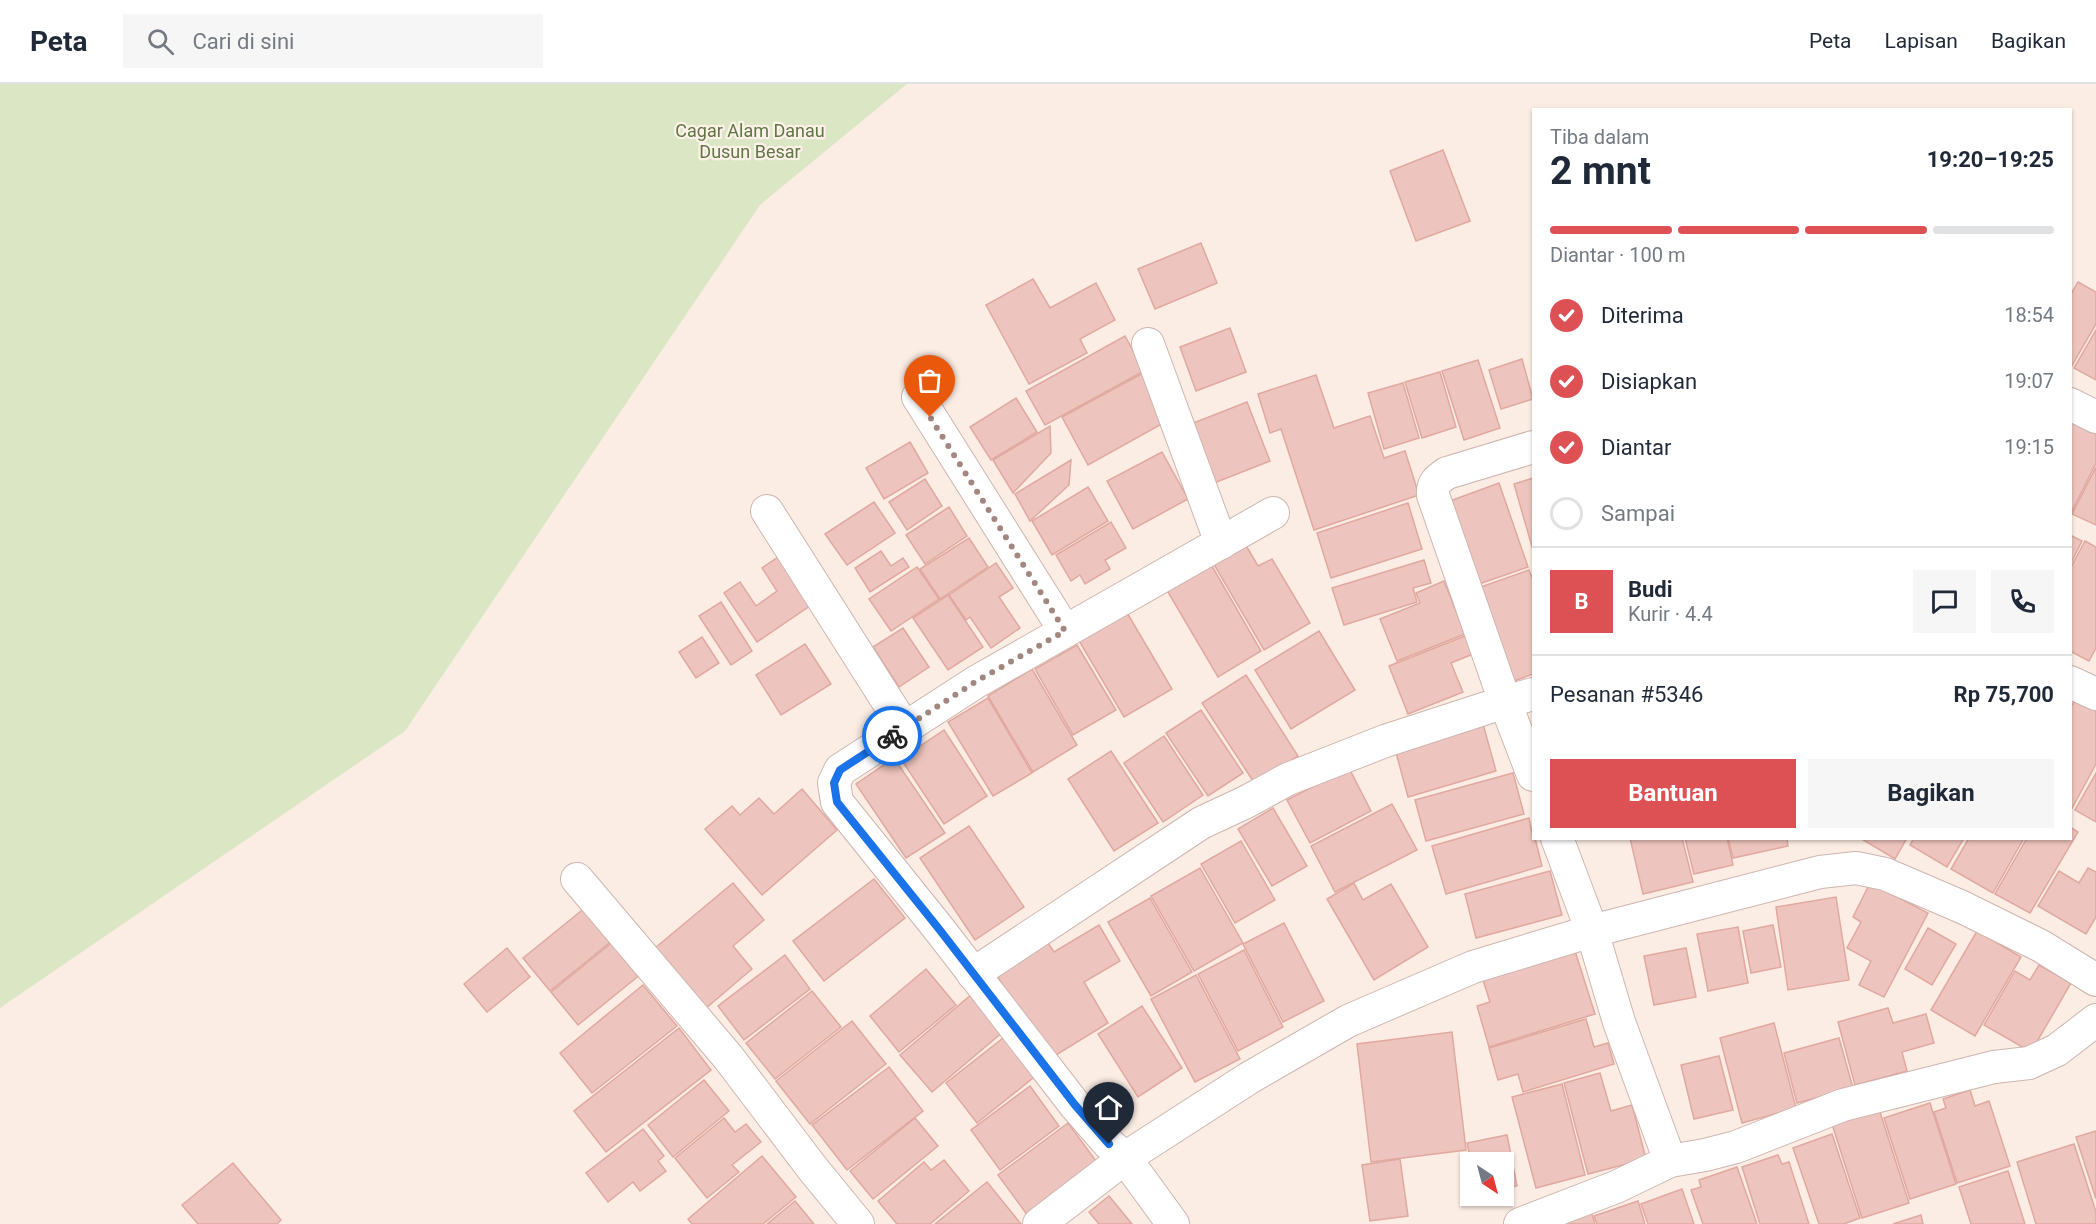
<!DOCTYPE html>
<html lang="id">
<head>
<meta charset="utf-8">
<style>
	:root { --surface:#fff; --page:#f6f6f7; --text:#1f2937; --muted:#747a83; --line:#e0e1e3; --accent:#dd5154 }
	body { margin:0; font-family:Roboto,sans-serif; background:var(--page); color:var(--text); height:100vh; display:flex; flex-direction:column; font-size:22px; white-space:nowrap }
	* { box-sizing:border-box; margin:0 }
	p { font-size:20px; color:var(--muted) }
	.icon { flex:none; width:33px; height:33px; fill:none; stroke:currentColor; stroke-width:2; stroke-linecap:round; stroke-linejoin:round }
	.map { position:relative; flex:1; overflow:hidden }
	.sheet { position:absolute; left:1532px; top:24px; width:540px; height:732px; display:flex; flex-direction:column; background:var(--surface); border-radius:0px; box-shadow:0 2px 4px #0004 }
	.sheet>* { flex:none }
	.needle { width:39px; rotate:144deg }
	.buttons { position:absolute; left:1460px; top:1068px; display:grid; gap:12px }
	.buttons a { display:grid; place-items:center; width:54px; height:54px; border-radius:0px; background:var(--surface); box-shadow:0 2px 4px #0004; font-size:30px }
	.pin { position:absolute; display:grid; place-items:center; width:51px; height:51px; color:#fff; margin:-62px -26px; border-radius:50% 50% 50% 0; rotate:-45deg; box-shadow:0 0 6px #0007 }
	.pin .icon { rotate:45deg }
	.courier { position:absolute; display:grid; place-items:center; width:60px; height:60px; margin:-30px; border:4px solid #1a73e8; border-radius:50%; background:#fff; color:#222; box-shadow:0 2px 8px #0007 }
	.overview em { font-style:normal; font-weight:700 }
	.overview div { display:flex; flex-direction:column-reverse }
	.overview { display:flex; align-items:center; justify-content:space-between; height:102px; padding:0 18px }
	h1 { font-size:39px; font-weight:700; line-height:45px }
	.bar { display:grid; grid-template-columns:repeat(4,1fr); gap:9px 6px; align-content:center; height:72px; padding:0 18px }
	.bar i { height:8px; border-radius:4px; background:var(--line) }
	.bar .selected { background:var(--accent) }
	.bar p { grid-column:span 4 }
	.line { display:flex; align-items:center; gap:15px; padding:0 18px; border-top:2px solid var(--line) }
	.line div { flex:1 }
	.round { display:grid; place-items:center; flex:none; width:63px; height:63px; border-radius:0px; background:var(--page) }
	ol { padding:0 18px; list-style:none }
	li { display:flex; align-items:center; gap:18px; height:66px }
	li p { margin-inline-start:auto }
	li .icon { padding:6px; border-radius:50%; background:var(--accent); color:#fff; stroke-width:4 }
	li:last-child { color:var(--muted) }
	li i { width:33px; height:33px; border:3px solid var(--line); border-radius:50% }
	.cta { display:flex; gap:12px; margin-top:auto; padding:12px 18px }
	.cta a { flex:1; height:69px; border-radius:0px; background:var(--accent); color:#fff; font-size:24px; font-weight:700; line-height:69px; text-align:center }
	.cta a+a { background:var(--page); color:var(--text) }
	header { display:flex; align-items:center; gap:36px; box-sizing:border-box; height:84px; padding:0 30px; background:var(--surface); border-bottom:2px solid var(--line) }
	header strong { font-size:28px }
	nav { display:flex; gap:33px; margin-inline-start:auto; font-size:21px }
	.search { width:420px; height:54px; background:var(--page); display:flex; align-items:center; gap:15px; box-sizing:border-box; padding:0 21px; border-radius:0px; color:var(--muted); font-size:22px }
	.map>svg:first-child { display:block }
	.green { fill:#dbe7c4 }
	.building { fill:#eec5be; stroke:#e0a89f; stroke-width:1.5 }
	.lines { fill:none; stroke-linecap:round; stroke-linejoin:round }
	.street-casing { stroke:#ceb5af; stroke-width:34 }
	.street { stroke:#fff; stroke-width:32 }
	.done { stroke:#a28781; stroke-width:6; stroke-dasharray:0 10.8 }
	.route { stroke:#1a73e8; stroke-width:8 }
	.labels { text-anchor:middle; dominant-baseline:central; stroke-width:4.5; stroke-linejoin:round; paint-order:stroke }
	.park-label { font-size:18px; fill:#5f7744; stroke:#fef1ea }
</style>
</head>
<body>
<header>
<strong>Peta</strong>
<div class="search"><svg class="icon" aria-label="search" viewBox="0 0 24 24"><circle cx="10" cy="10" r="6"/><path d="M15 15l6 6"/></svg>Cari di sini</div>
<nav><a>Peta</a><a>Lapisan</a><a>Bagikan</a></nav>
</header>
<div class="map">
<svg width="2096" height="1140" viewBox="0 0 2096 1140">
	<rect width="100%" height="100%" fill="#fbede4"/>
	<path class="green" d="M 0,0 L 907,0 L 760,121 L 405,647 L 0,924 Z"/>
	<g class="building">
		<path d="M 1443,66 L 1470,137 L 1416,157 L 1390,87 Z"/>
		<path d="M 1201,159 L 1217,199 L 1155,225 L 1138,185 Z"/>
		<path d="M 1033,195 L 1050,224 L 1096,199 L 1115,236 L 1080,255 L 1087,269 L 1029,300 L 986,221 Z"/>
		<path d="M 2078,198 L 2096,208 L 2096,240 L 2070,285 L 2070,212 Z"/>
		<path d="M 1230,244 L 1246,288 L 1196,307 L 1180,263 Z"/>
		<path d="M 2096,246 L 2096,296 L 2074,284 Z"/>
		<path d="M 1125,252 L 1144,287 L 1045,341 L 1026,307 Z"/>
		<path d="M 1522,275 L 1533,315 L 1501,325 L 1489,286 Z"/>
		<path d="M 1478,276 L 1500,344 L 1464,356 L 1442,287 Z"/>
		<path d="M 1440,288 L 1456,343 L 1422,354 L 1405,298 Z"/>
		<path d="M 1143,289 L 1169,336 L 1088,381 L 1062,333 Z"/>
		<path d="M 1316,291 L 1334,344 L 1370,332 L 1384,374 L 1405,367 L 1419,411 L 1314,446 L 1281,345 L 1270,349 L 1258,310 Z"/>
		<path d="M 1403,299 L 1419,354 L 1384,365 L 1368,309 Z"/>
		<path d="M 1016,314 L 1037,348 L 991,376 L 970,343 Z"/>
		<path d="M 1247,318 L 1270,377 L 1214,399 L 1191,340 Z"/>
		<path d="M 2070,334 L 2096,346 L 2096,379 L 2070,431 Z"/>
		<path d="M 1050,342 L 1051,369 L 1013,409 L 993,376 Z"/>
		<path d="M 910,358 L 928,389 L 884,415 L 866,384 Z"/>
		<path d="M 1162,368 L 1188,415 L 1133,445 L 1107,397 Z"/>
		<path d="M 1071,376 L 1069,401 L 1030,437 L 1015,410 Z"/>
		<path d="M 2096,383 L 2096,441 L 2072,430 Z"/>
		<path d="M 1533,394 L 1533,466 L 1514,400 Z"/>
		<path d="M 925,395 L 942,422 L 907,446 L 889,418 Z"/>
		<path d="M 1499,399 L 1528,483 L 1479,500 L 1450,417 Z"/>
		<path d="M 1088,403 L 1108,437 L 1052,471 L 1032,437 Z"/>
		<path d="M 874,418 L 895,449 L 847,481 L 825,450 Z"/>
		<path d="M 1408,419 L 1422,465 L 1331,494 L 1317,449 Z"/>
		<path d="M 949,423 L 967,452 L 925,480 L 906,451 Z"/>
		<path d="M 1111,438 L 1126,464 L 1105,476 L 1110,485 L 1085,500 L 1080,491 L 1071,497 L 1056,471 Z"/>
		<path d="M 2070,451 L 2082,457 L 2070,481 Z"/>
		<path d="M 969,454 L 988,483 L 940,515 L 920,485 Z"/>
		<path d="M 2085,457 L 2096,463 L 2096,564 L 2089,577 L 2070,567 L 2070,485 Z"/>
		<path d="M 1244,458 L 1258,482 L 1272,475 L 1310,539 L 1264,566 L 1212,477 Z"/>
		<path d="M 881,467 L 891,482 L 903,474 L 909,483 L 870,508 L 855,484 Z"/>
		<path d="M 784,469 L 817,517 L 757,558 L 724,509 L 740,498 L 756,522 L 777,507 L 762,484 Z"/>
		<path d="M 1424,476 L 1431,499 L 1413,504 L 1417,518 L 1344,541 L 1332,504 Z"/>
		<path d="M 1209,477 L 1261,567 L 1218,593 L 1165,503 Z"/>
		<path d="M 996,479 L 1013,504 L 999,513 L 1020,544 L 991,564 L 970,533 L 966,536 L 949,511 Z"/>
		<path d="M 917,483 L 939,515 L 891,547 L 869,515 Z"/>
		<path d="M 1529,486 L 1533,496 L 1533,590 L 1514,597 L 1481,503 Z"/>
		<path d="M 1444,497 L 1465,550 L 1397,577 L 1380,535 L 1420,519 L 1416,509 Z"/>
		<path d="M 948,511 L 983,563 L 948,586 L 913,534 Z"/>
		<path d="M 721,518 L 752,567 L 731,581 L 699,532 Z"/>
		<path d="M 1126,527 L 1172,605 L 1124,633 L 1078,555 Z"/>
		<path d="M 903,544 L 929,583 L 899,603 L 873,563 Z"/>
		<path d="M 1319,547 L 1355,606 L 1291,645 L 1255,586 Z"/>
		<path d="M 1465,552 L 1473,570 L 1451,579 L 1463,608 L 1408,630 L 1389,582 Z"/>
		<path d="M 702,553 L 719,579 L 696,594 L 679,568 Z"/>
		<path d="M 805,560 L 831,600 L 781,631 L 756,591 Z"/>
		<path d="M 1077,561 L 1116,626 L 1073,651 L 1035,585 Z"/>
		<path d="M 1032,585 L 1077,661 L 1033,688 L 988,612 Z"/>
		<path d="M 1246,591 L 1298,672 L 1255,700 L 1202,619 Z"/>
		<path d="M 2081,605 L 2096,613 L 2096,680 L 2071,726 L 2070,625 Z"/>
		<path d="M 988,614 L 1032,689 L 993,712 L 948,638 Z"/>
		<path d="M 1201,626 L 1243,689 L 1208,712 L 1166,649 Z"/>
		<path d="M 1483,640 L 1496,687 L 1408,713 L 1395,665 Z"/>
		<path d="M 944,646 L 987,712 L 944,740 L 901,675 Z"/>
		<path d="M 1164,652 L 1203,711 L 1163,738 L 1124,679 Z"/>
		<path d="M 1111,667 L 1158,739 L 1114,767 L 1068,695 Z"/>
		<path d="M 894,674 L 945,749 L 906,774 L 856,700 Z"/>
		<path d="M 1349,684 L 1371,727 L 1310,759 L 1287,716 Z"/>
		<path d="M 1513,689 L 1524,730 L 1426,757 L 1415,716 Z"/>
		<path d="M 2096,689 L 2096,738 L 2075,726 Z"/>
		<path d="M 802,705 L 837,746 L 762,811 L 705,745 L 732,722 L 740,731 L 759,714 L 774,730 Z"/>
		<path d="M 1392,720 L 1417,766 L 1335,808 L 1311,762 Z"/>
		<path d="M 1273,724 L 1307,782 L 1272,802 L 1238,745 Z"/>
		<path d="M 1529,734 L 1533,754 L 1535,754 L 1542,782 L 1446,810 L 1432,762 Z"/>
		<path d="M 969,742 L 1024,823 L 975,856 L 920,774 Z"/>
		<path d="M 2070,743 L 2078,748 L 2030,829 L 1995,810 L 2027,754 L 2070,754 Z"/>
		<path d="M 1630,754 L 1682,754 L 1693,798 L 1643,810 Z"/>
		<path d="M 1685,754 L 1727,754 L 1733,781 L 1694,790 Z"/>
		<path d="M 1728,754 L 1787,754 L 1788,762 L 1733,774 Z"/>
		<path d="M 1860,754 L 1907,754 L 1895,775 Z"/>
		<path d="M 1914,754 L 1964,754 L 1947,783 L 1910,761 Z"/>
		<path d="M 1969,754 L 2024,754 L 1993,809 L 1951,785 Z"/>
		<path d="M 1241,757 L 1275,816 L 1235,839 L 1201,780 Z"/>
		<path d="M 1200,784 L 1243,859 L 1194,887 L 1151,812 Z"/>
		<path d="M 2088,784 L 2096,788 L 2096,833 L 2086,850 L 2038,822 L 2059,787 L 2079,799 Z"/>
		<path d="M 1550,787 L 1562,831 L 1476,854 L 1465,810 Z"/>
		<path d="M 874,795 L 905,834 L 824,897 L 793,857 Z"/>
		<path d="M 733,799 L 764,836 L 733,862 L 752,885 L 705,925 L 655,864 Z"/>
		<path d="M 1354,799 L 1363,816 L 1391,800 L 1428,863 L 1374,896 L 1327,815 Z"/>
		<path d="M 1870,799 L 1928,829 L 1884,913 L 1859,901 L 1871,877 L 1847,864 L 1861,838 L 1853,833 Z"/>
		<path d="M 1836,813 L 1849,896 L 1788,906 L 1776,823 Z"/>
		<path d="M 1150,814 L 1192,888 L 1151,912 L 1108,838 Z"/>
		<path d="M 586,823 L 613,856 L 550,907 L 523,874 Z"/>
		<path d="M 1284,839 L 1324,917 L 1283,938 L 1243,860 Z"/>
		<path d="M 1099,841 L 1120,877 L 1084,898 L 1108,939 L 1048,976 L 996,890 L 1048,859 L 1054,868 Z"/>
		<path d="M 1773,841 L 1781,883 L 1751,889 L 1743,847 Z"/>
		<path d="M 1738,843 L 1748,899 L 1708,907 L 1697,850 Z"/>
		<path d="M 1928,844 L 1956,860 L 1932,901 L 1905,885 Z"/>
		<path d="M 1977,847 L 2021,873 L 1975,952 L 1931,926 Z"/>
		<path d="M 614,857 L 641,890 L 578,941 L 551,908 Z"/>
		<path d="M 507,864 L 530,893 L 487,928 L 464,900 Z"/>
		<path d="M 1686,864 L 1696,913 L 1654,921 L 1644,872 Z"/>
		<path d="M 1244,866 L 1283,943 L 1238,967 L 1198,890 Z"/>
		<path d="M 1575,867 L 1595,930 L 1489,963 L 1477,922 L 1490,918 L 1483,896 Z"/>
		<path d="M 785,871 L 810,905 L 744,956 L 718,922 Z"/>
		<path d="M 2039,881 L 2071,899 L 2031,968 L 1984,941 L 2015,887 L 2030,896 Z"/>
		<path d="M 926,885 L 956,921 L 899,968 L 870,932 Z"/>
		<path d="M 1196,891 L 1240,975 L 1195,998 L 1151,915 Z"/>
		<path d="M 643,901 L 677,942 L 592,1009 L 560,969 Z"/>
		<path d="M 812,907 L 841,943 L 775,995 L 746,959 Z"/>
		<path d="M 972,910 L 1004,947 L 932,1008 L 900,971 Z"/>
		<path d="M 1142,922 L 1182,984 L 1138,1013 L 1098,950 Z"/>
		<path d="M 1888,924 L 1893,939 L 1926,930 L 1934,959 L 1902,968 L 1907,987 L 1855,1001 L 1838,938 Z"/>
		<path d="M 1586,935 L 1594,963 L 1608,959 L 1614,980 L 1523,1008 L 1518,990 L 1498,996 L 1489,964 Z"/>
		<path d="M 852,937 L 886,980 L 810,1040 L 776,997 Z"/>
		<path d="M 1774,939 L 1796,1024 L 1742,1039 L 1720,954 Z"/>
		<path d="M 679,944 L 711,986 L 606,1068 L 574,1027 Z"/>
		<path d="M 1452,948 L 1466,1066 L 1371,1078 L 1357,960 Z"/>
		<path d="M 1007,951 L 1038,990 L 977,1039 L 946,999 Z"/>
		<path d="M 1839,954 L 1853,1004 L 1797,1019 L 1784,969 Z"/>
		<path d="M 1719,972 L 1733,1026 L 1694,1035 L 1681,981 Z"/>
		<path d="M 889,983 L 923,1027 L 847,1086 L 812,1041 Z"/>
		<path d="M 1600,989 L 1611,1027 L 1632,1021 L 1646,1075 L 1588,1090 L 1564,999 Z"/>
		<path d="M 704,996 L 729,1027 L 673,1073 L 648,1041 Z"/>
		<path d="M 1562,1000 L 1585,1091 L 1536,1104 L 1512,1013 Z"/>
		<path d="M 1030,1002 L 1059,1042 L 1000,1086 L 971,1046 Z"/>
		<path d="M 1970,1006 L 1975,1022 L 1989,1017 L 2010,1082 L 1957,1099 L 1934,1028 L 1946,1024 L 1943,1015 Z"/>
		<path d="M 1930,1019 L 1956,1100 L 1910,1115 L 1884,1034 Z"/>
		<path d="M 1879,1025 L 1909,1119 L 1862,1134 L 1832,1040 Z"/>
		<path d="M 724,1034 L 735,1048 L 746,1040 L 761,1058 L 732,1081 L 739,1088 L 707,1114 L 675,1074 Z"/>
		<path d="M 915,1034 L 938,1062 L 873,1115 L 850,1087 Z"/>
		<path d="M 1068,1039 L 1099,1081 L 1028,1132 L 998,1091 Z"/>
		<path d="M 643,1045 L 664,1072 L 658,1077 L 666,1087 L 640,1107 L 633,1098 L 608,1118 L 586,1089 Z"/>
		<path d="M 2096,1047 L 2096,1115 L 2076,1053 Z"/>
		<path d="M 1832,1050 L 1860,1134 L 1844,1140 L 1819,1140 L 1793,1064 Z"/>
		<path d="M 1507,1051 L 1517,1102 L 1503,1105 L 1503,1078 L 1471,1078 L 1467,1059 Z"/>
		<path d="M 2074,1060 L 2096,1128 L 2096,1140 L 2036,1140 L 2017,1078 Z"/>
		<path d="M 1778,1071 L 1782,1080 L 1789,1078 L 1809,1140 L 1760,1140 L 1742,1083 Z"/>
		<path d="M 762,1072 L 796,1113 L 763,1140 L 692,1140 L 688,1135 Z"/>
		<path d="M 1400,1075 L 1408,1132 L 1370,1137 L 1362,1081 Z"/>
		<path d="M 944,1076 L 969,1107 L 930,1140 L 897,1140 L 878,1117 L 924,1078 L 931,1086 Z"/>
		<path d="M 233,1079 L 281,1136 L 277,1140 L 198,1140 L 182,1121 Z"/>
		<path d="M 1737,1083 L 1757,1140 L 1703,1140 L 1691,1106 L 1701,1103 L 1699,1096 Z"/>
		<path d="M 2008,1087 L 2025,1140 L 1971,1140 L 1959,1103 Z"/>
		<path d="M 987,1098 L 1021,1140 L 935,1140 Z"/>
		<path d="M 1682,1105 L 1694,1140 L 1648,1140 L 1641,1120 Z"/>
		<path d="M 1109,1112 L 1132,1140 L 1099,1140 L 1089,1128 Z"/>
		<path d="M 795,1117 L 814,1140 L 767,1140 Z"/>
		<path d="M 1638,1117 L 1645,1140 L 1597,1140 L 1594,1132 Z"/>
		<path d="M 1588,1118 L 1595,1140 L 1558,1140 Z"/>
		<path d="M 1921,1131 L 1923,1140 L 1893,1140 Z"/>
	</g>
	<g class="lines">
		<defs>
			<g id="street">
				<path d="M 1148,260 L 1221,459"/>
				<path d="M 918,313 L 1065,547"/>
				<path d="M 2070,320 L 2096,333"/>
				<path d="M 1533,363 L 1447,389 C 1438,395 1432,399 1433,411 L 1505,618 L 1533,610"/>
				<path d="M 767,427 L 904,643"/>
				<path d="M 2070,598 L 2096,610"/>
				<path d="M 577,795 L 728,973 L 813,1085 L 858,1140"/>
				<path d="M 973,890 L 1201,739 L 1246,718 L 1288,695 L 1385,657 L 1505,618 L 1533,691"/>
				<path d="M 1670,1077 L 1705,1071 L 1736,1063 L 1843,1021 L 1994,983 L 2029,979 L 2057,966 L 2096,936"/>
				<path d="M 1039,1140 L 1125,1074 L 1249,994 L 1348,937 L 1473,883 L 1592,847 L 1820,788 L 1856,784 L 1885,790 L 1962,823 L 2041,862 L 2096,896"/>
				<path d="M 1173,1140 L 1125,1074 L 1109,1060 L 1075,1021 L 939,845 L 837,718 L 834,699 L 840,686 L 976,598 L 1273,429"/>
				<path d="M 1520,1140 L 1616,1103 L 1670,1077 L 1619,938 L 1592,847 L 1557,754"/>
			</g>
		</defs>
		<use href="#street" class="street-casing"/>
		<use href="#street" class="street"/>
	</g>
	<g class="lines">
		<path class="done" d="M 892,652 L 975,598 L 1065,547 L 930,333"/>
		<path class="route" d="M 892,652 L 840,686 L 834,699 L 837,718 L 939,845 L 1075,1021 L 1109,1060"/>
	</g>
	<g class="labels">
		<g class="park-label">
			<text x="750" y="46">Cagar Alam Danau<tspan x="750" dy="21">Dusun Besar</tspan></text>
		</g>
	</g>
</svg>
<div class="buttons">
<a><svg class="needle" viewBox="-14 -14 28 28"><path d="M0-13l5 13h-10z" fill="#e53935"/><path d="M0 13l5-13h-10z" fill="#747a83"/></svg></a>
</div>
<div class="pin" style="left:930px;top:333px;background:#ea580c"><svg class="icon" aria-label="bag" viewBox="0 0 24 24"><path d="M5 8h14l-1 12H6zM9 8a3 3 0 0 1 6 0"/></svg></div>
<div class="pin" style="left:1109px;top:1060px;background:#1f2937"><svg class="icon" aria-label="home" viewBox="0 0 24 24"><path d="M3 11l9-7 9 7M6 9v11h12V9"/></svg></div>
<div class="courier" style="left:892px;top:652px"><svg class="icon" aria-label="bike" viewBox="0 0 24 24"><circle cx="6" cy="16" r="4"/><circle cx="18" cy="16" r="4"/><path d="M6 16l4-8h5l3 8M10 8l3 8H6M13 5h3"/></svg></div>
<section class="sheet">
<div class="overview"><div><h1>2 mnt</h1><p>Tiba dalam</p></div><em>19:20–19:25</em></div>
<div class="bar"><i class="selected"></i><i class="selected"></i><i class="selected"></i><i></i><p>Diantar · 100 m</p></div>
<ol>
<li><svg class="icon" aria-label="check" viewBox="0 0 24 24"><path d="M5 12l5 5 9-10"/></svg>Diterima<p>18:54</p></li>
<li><svg class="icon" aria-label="check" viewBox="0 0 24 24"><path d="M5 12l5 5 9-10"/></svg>Disiapkan<p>19:07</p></li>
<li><svg class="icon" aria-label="check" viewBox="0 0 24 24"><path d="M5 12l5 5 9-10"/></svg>Diantar<p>19:15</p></li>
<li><i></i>Sampai</li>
</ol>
<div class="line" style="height:108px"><b class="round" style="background:var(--accent);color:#fff">B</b><div><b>Budi</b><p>Kurir · 4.4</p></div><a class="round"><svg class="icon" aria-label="chat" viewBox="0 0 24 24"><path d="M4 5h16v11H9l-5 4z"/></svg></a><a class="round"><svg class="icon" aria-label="phone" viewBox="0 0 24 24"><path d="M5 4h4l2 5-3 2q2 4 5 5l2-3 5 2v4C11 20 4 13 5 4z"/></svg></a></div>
<div class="line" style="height:78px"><div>Pesanan #5346</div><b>Rp 75,700</b></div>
<div class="cta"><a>Bantuan</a><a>Bagikan</a></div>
</section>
</div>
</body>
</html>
